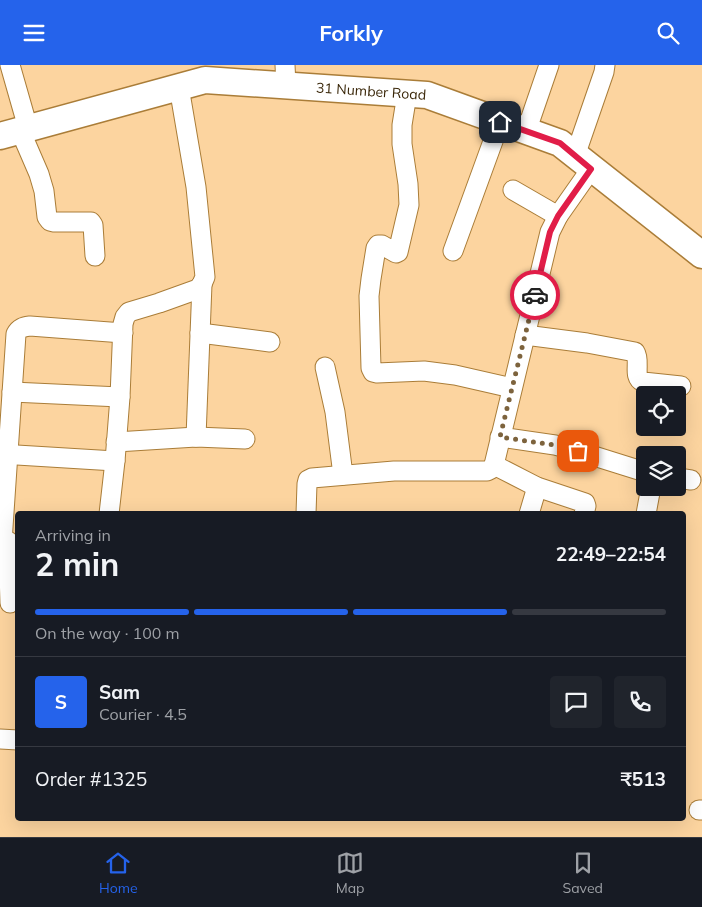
<!DOCTYPE html>
<html lang="en">
<head>
<meta charset="utf-8">
<style>
	:root { --surface:#171b24; --page:#20242c; --text:#f1f3f6; --muted:#9ea1a6; --line:#363941; --accent:#2563eb }
	body { margin:0; font-family:Mulish,sans-serif; background:var(--page); color:var(--text); height:100vh; display:flex; flex-direction:column; font-size:19px; white-space:nowrap }
	* { box-sizing:border-box; margin:0 }
	p { font-size:16px; color:var(--muted) }
	.icon { flex:none; width:28px; height:28px; fill:none; stroke:currentColor; stroke-width:2; stroke-linecap:round; stroke-linejoin:round }
	.map { position:relative; flex:1; overflow:hidden }
	.drawer { position:absolute; left:15px; top:446px; width:671px; height:310px; display:flex; flex-direction:column; background:var(--surface); border-radius:5px; box-shadow:0 5px 20px #0002 }
	.drawer>* { flex:none }
	.tools { position:absolute; left:636px; top:321px; display:grid; gap:10px }
	.tools a { display:grid; place-items:center; width:50px; height:50px; border-radius:5px; background:var(--surface); box-shadow:0 5px 20px #0002; font-size:25px }
	.pin { position:absolute; display:grid; place-items:center; width:42px; height:42px; color:#fff; margin:-21px; border-radius:10px; box-shadow:0 2px 8px #0006 }
	.courier { position:absolute; display:grid; place-items:center; width:50px; height:50px; margin:-25px; border:4px solid #e11d48; border-radius:50%; background:#fff; color:#222; box-shadow:0 1px 6px #0007 }
	.overview em { font-style:normal; font-weight:700 }
	.overview div { display:flex; flex-direction:column-reverse }
	.overview { display:flex; align-items:center; justify-content:space-between; height:85px; padding:0 20px }
	h1 { font-size:32px; font-weight:700; line-height:38px }
	.bar { display:grid; grid-template-columns:repeat(4,1fr); gap:8px 5px; align-content:center; height:60px; padding:0 20px }
	.bar i { height:6px; border-radius:4px; background:var(--line) }
	.bar .active { background:var(--accent) }
	.bar p { grid-column:span 4 }
	.line { display:flex; align-items:center; gap:12px; padding:0 20px; border-top:1px solid var(--line) }
	.line div { flex:1 }
	.round { display:grid; place-items:center; flex:none; width:52px; height:52px; border-radius:5px; background:var(--page) }
	header { display:flex; justify-content:space-between; align-items:center; height:65px; padding:0 20px; background:var(--accent); color:#fff; font-size:22px; font-weight:700 }
	.tab-bar { display:flex; justify-content:space-around; align-items:center; height:70px; border-top:1px solid var(--line); background:var(--surface); font-size:14px; color:var(--muted) }
	.tab-bar a { display:grid; justify-items:center; gap:2px }
	.tab-bar .active { color:var(--accent) }
	.map>svg:first-child { display:block }
	.lines { fill:none; stroke-linecap:round; stroke-linejoin:round }
	.street-casing { stroke:#aa7d38; stroke-width:21 }
	.secondary-casing { stroke:#aa7d38; stroke-width:29 }
	.street { stroke:#fff; stroke-width:19 }
	.secondary { stroke:#fff; stroke-width:26 }
	.done { stroke:#7d633d; stroke-width:5; stroke-dasharray:0 9 }
	.route { stroke:#e11d48; stroke-width:6 }
	.labels { text-anchor:middle; dominant-baseline:central; stroke-width:5; stroke-linejoin:round; paint-order:stroke }
	.street-label { font-size:14px; fill:#392608; stroke:#fcd49f }
</style>
</head>
<body>
<header><svg class="icon" aria-label="menu" viewBox="0 0 24 24"><path d="M4 6h16M4 12h16M4 18h16"/></svg>Forkly<svg class="icon" aria-label="search" viewBox="0 0 24 24"><circle cx="10" cy="10" r="6"/><path d="M15 15l6 6"/></svg></header>
<div class="map">
<svg width="702" height="772" viewBox="0 0 702 772">
	<rect width="100%" height="100%" fill="#fcd49f"/>
	<g class="lines">
		<defs>
			<g id="street">
				<path d="M 10,0 L 28,63"/>
				<path d="M 285,0 L 286,20"/>
				<path d="M 407,29 L 402,60 L 402,79 L 408,119 L 409,140 L 398,187 L 396,188 L 382,180 L 378,180 L 376,183 L 371,214 L 369,231 L 371,303 L 373,307 L 377,308 L 424,306 L 455,310 L 512,323"/>
				<path d="M 20,65 L 39,109 L 44,126 L 47,152 L 50,156 L 54,157 L 91,157 L 93,160 L 95,191"/>
				<path d="M 526,67 L 549,0"/>
				<path d="M 575,91 L 604,7 L 605,0"/>
				<path d="M 513,125 L 558,151"/>
				<path d="M 453,186 L 500,57"/>
				<path d="M 200,268 L 270,277"/>
				<path d="M 525,270 L 587,278 L 635,287 C 641,296 632,312 643,317 L 681,321"/>
				<path d="M 325,302 L 335,347 L 343,410"/>
				<path d="M 12,327 L 120,332"/>
				<path d="M 196,372 L 202,219"/>
				<path d="M 500,372 L 555,380 L 578,386 L 645,407"/>
				<path d="M 116,377 L 196,372 L 245,374"/>
				<path d="M 0,389 L 115,396"/>
				<path d="M 494,400 L 537,422 L 585,438 L 586,441 L 584,449"/>
				<path d="M 678,413 L 691,415"/>
				<path d="M 109,449 L 115,396 L 120,332 L 123,259 L 125,252 L 129,247 L 159,238 L 198,224 L 202,219 L 205,212 L 196,122 L 179,22"/>
				<path d="M 306,449 L 307,419 L 308,415 L 312,413 L 394,406 L 487,406 L 491,404 L 494,400 L 550,167 L 558,151 L 591,104"/>
				<path d="M 529,449 L 537,422"/>
				<path d="M 646,449 L 651,422"/>
				<path d="M 8,476 L 10,538"/>
				<path d="M 2,477 L 16,269 C 19,263 23,262 30,261 L 123,268"/>
				<path d="M 0,674 L 18,675"/>
				<path d="M 699,745 L 702,745"/>
			</g>
			<g id="secondary">
				<path id="s1" d="M 0,71 L 205,15 L 427,30 L 560,78 L 702,190"/>
			</g>
		</defs>
		<use href="#street" class="street-casing"/>
		<use href="#secondary" class="secondary-casing"/>
		<use href="#street" class="street"/>
		<use href="#secondary" class="secondary"/>
	</g>
	<g class="lines">
		<path class="done" d="M 535,230 L 500,372 L 554,380 L 578,386"/>
		<path class="route" d="M 500,57 L 560,78 L 591,104 L 558,151 L 550,167 L 535,230"/>
	</g>
	<g class="labels">
		<g class="street-label">
			<text stroke="none"><textPath href="#s1" startOffset="379">31 Number Road</textPath></text>
		</g>
	</g>
</svg>
<div class="tools">
<a><svg class="icon" aria-label="locate" viewBox="0 0 24 24"><circle cx="12" cy="12" r="6"/><path d="M12 2v4M12 18v4M2 12h4M18 12h4"/></svg></a>
<a><svg class="icon" aria-label="layers" viewBox="0 0 24 24"><path d="M12 4l9 5-9 5-9-5zM3 14l9 5 9-5"/></svg></a>
</div>
<div class="pin" style="left:578px;top:386px;background:#ea580c"><svg class="icon" aria-label="bag" viewBox="0 0 24 24"><path d="M5 8h14l-1 12H6zM9 8a3 3 0 0 1 6 0"/></svg></div>
<div class="pin" style="left:500px;top:57px;background:#1f2937"><svg class="icon" aria-label="home" viewBox="0 0 24 24"><path d="M3 11l9-7 9 7M6 9v11h12V9"/></svg></div>
<div class="courier" style="left:535px;top:230px"><svg class="icon" aria-label="car" viewBox="0 0 24 24"><path d="M5 17H2v-5l4-1 3-4h7l3 4 3 1v5h-3M9 17h6M6 11h13"/><circle cx="7" cy="17" r="2"/><circle cx="17" cy="17" r="2"/></svg></div>
<section class="drawer">
<div class="overview"><div><h1>2 min</h1><p>Arriving in</p></div><em>22:49–22:54</em></div>
<div class="bar"><i class="active"></i><i class="active"></i><i class="active"></i><i></i><p>On the way · 100 m</p></div>
<div class="line" style="height:90px"><b class="round" style="background:var(--accent);color:#fff">S</b><div><b>Sam</b><p>Courier · 4.5</p></div><a class="round"><svg class="icon" aria-label="chat" viewBox="0 0 24 24"><path d="M4 5h16v11H9l-5 4z"/></svg></a><a class="round"><svg class="icon" aria-label="phone" viewBox="0 0 24 24"><path d="M5 4h4l2 5-3 2q2 4 5 5l2-3 5 2v4C11 20 4 13 5 4z"/></svg></a></div>
<div class="line" style="height:65px"><div>Order #1325</div><b>₹513</b></div>
</section>
</div>
<nav class="tab-bar">
<a class="active"><svg class="icon" aria-label="home" viewBox="0 0 24 24"><path d="M3 11l9-7 9 7M6 9v11h12V9"/></svg>Home</a>
<a><svg class="icon" aria-label="map" viewBox="0 0 24 24"><path d="M3 6l6-2 6 2 6-2v14l-6 2-6-2-6 2zM9 4v14M15 6v14"/></svg>Map</a>
<a><svg class="icon" aria-label="saved" viewBox="0 0 24 24"><path d="M7 4h10v16l-5-4-5 4z"/></svg>Saved</a>
</nav>
</body>
</html>
